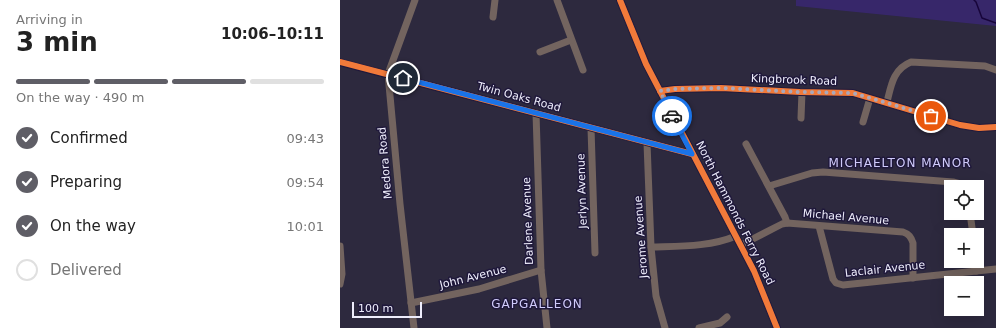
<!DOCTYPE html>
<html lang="en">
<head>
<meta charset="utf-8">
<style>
	:root { --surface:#fff; --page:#f2f2f2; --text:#222; --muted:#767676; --line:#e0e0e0; --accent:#5f5e66 }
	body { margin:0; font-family:"DejaVu Sans",sans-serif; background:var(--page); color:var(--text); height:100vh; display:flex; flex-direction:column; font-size:15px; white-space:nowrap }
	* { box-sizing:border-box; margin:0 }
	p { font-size:13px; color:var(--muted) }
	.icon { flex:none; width:22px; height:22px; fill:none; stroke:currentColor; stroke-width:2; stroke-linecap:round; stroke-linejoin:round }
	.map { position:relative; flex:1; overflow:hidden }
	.side { display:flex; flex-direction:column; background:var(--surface); width:340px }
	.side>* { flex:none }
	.controls { position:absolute; left:604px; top:180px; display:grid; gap:8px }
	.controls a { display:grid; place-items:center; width:40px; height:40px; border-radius:0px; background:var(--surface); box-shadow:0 4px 16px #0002; font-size:20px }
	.scale { position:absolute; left:12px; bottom:10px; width:70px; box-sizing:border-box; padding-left:4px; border:2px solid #eeedfc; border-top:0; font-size:11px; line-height:14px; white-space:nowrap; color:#eeedfc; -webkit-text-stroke:3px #1f183b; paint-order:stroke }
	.pin { position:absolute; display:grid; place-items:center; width:34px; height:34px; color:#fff; margin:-17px; border:2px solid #fff; border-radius:50%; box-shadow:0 1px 4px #0007 }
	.courier { position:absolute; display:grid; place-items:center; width:40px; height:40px; margin:-20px; border:3px solid #1a73e8; border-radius:50%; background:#fff; color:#222; box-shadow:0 1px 5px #0007 }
	.headline em { font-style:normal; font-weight:600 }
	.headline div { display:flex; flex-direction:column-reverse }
	.headline { display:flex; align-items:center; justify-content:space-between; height:68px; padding:0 16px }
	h1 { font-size:26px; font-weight:600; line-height:30px }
	.bar { display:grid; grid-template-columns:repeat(4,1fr); gap:6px 4px; align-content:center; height:48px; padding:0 16px }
	.bar i { height:5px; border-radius:3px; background:var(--line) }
	.bar .on { background:var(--accent) }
	.bar p { grid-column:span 4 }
	ol { padding:0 16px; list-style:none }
	li { display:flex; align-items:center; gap:12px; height:44px }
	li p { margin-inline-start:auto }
	li .icon { padding:4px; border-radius:50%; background:var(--accent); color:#fff; stroke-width:4 }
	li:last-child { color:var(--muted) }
	li i { width:22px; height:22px; border:2px solid var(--line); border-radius:50% }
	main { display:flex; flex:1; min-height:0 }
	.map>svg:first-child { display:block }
	.green { fill:#37276a }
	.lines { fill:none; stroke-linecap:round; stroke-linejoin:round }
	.stream { stroke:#17053a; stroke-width:1.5 }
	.minor { stroke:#73645f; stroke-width:7 }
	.cycleway-casing { stroke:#1f183b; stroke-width:8 }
	.cycleway { stroke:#f17a3a; stroke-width:6 }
	.done { stroke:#aaa8ba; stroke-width:4; stroke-dasharray:0 7.2 }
	.route { stroke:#1a73e8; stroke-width:5 }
	.labels { text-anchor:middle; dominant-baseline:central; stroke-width:3; stroke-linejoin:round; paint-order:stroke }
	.street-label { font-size:11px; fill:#eeedfc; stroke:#1f183b }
	.neighbourhood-label { font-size:12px; letter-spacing:1px; fill:#d0cbfb; stroke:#1f183b }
</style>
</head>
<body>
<main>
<section class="side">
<div class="headline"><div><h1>3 min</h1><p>Arriving in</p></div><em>10:06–10:11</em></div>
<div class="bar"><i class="on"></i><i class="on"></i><i class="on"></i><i></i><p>On the way · 490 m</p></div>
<ol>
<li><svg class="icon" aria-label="check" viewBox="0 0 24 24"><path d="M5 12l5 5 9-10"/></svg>Confirmed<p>09:43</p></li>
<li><svg class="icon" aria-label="check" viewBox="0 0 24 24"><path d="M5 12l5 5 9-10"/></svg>Preparing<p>09:54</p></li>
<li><svg class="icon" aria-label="check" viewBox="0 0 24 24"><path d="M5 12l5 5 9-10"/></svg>On the way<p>10:01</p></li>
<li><i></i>Delivered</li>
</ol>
</section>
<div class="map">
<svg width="656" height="328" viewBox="0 0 656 328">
	<rect width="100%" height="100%" fill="#2d293e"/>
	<path class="green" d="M 456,0 L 656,0 L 656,26 L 456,6 Z"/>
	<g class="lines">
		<path class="stream" d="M 634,0 L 636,2 L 642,18 L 656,23"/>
		<g class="minor">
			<path d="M 217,0 L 243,70"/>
			<path d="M 280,0 L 306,64 L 414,271 L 437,328"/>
			<path d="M 153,17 L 155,0"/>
			<path d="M 200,52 L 231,40"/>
			<path d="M 0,62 L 352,154"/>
			<path d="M 320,91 L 335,89 L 381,88 L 460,92 L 513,93 L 620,125 L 639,128 L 656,127"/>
			<path d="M 547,102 C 551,86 553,69 571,62 L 645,66 L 656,70"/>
			<path d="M 196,113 L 201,270 L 207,328"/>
			<path d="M 461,118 L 462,92"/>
			<path d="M 523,122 L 530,98"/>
			<path d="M 251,128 L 255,253"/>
			<path d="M 307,143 L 311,247 L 316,296 L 325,328"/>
			<path d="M 406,144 L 445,217 L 447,223"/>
			<path d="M 429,186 L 472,173 L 483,172 L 613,182 L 624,185 L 626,187"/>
			<path d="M 630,213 L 633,235"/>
			<path d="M 479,226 L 493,279 L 496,283 L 503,285 L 656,269"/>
			<path d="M 401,245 L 442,224 L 447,223 L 563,232 C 569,234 571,237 573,243 L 573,278"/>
			<path d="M 0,246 L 2,274 L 0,284"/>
			<path d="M 311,247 C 339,246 370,247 396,236"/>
			<path d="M 635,261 L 636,271"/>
			<path d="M 71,303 L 139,289 L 201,270"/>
			<path d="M 74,328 L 60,204 L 48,74 L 75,0"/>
			<path d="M 359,328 L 380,323 L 387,317"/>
		</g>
		<defs>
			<g id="cycleway">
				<path d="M 280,0 L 306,64 L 414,271 L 437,328"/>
				<path d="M 0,62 L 352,154"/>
				<path d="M 320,91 L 335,89 L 381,88 L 460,92 L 513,93 L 620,125 L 639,128 L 656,127"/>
			</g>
		</defs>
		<use href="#cycleway" class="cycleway-casing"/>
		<use href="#cycleway" class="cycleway"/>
	</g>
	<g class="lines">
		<path class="done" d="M 332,116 L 320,91 L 335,89 L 381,88 L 460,92 L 513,93 L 591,116"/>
		<path class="route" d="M 63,78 L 352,154 L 332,116"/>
	</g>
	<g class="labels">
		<g class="street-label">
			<text transform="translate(454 80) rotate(2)">Kingbrook Road</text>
			<text transform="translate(179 97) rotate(15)">Twin Oaks Road</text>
			<text transform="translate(45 163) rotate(-95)">Medora Road</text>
			<text transform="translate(242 191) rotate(-92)">Jerlyn Avenue</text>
			<text transform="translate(395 213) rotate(63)">North Hammonds Ferry Road</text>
			<text transform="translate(506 217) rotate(5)">Michael Avenue</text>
			<text transform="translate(188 221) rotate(-92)">Darlene Avenue</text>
			<text transform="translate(301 237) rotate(-94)">Jerome Avenue</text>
			<text transform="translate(545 269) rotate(-6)">Laclair Avenue</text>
			<text transform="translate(133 277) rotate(-14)">John Avenue</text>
		</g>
		<g class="neighbourhood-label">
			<text x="560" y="163">MICHAELTON MANOR</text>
			<text x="197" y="304">GAPGALLEON</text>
		</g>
	</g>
</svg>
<div class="controls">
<a><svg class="icon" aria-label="locate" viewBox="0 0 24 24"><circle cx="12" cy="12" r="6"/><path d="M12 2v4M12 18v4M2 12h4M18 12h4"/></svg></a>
<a>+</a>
<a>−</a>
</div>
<div class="scale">100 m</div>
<div class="pin" style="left:591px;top:116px;background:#ea580c"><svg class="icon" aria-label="bag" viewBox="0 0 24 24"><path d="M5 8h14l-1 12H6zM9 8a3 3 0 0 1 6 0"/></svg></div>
<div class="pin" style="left:63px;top:78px;background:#1f2937"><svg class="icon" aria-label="home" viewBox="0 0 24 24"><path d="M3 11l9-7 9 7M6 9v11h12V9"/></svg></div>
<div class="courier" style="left:332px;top:116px"><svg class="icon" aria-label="car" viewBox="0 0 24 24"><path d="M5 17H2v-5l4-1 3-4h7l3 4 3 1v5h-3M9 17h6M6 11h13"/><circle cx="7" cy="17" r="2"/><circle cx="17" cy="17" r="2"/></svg></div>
</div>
</main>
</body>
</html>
